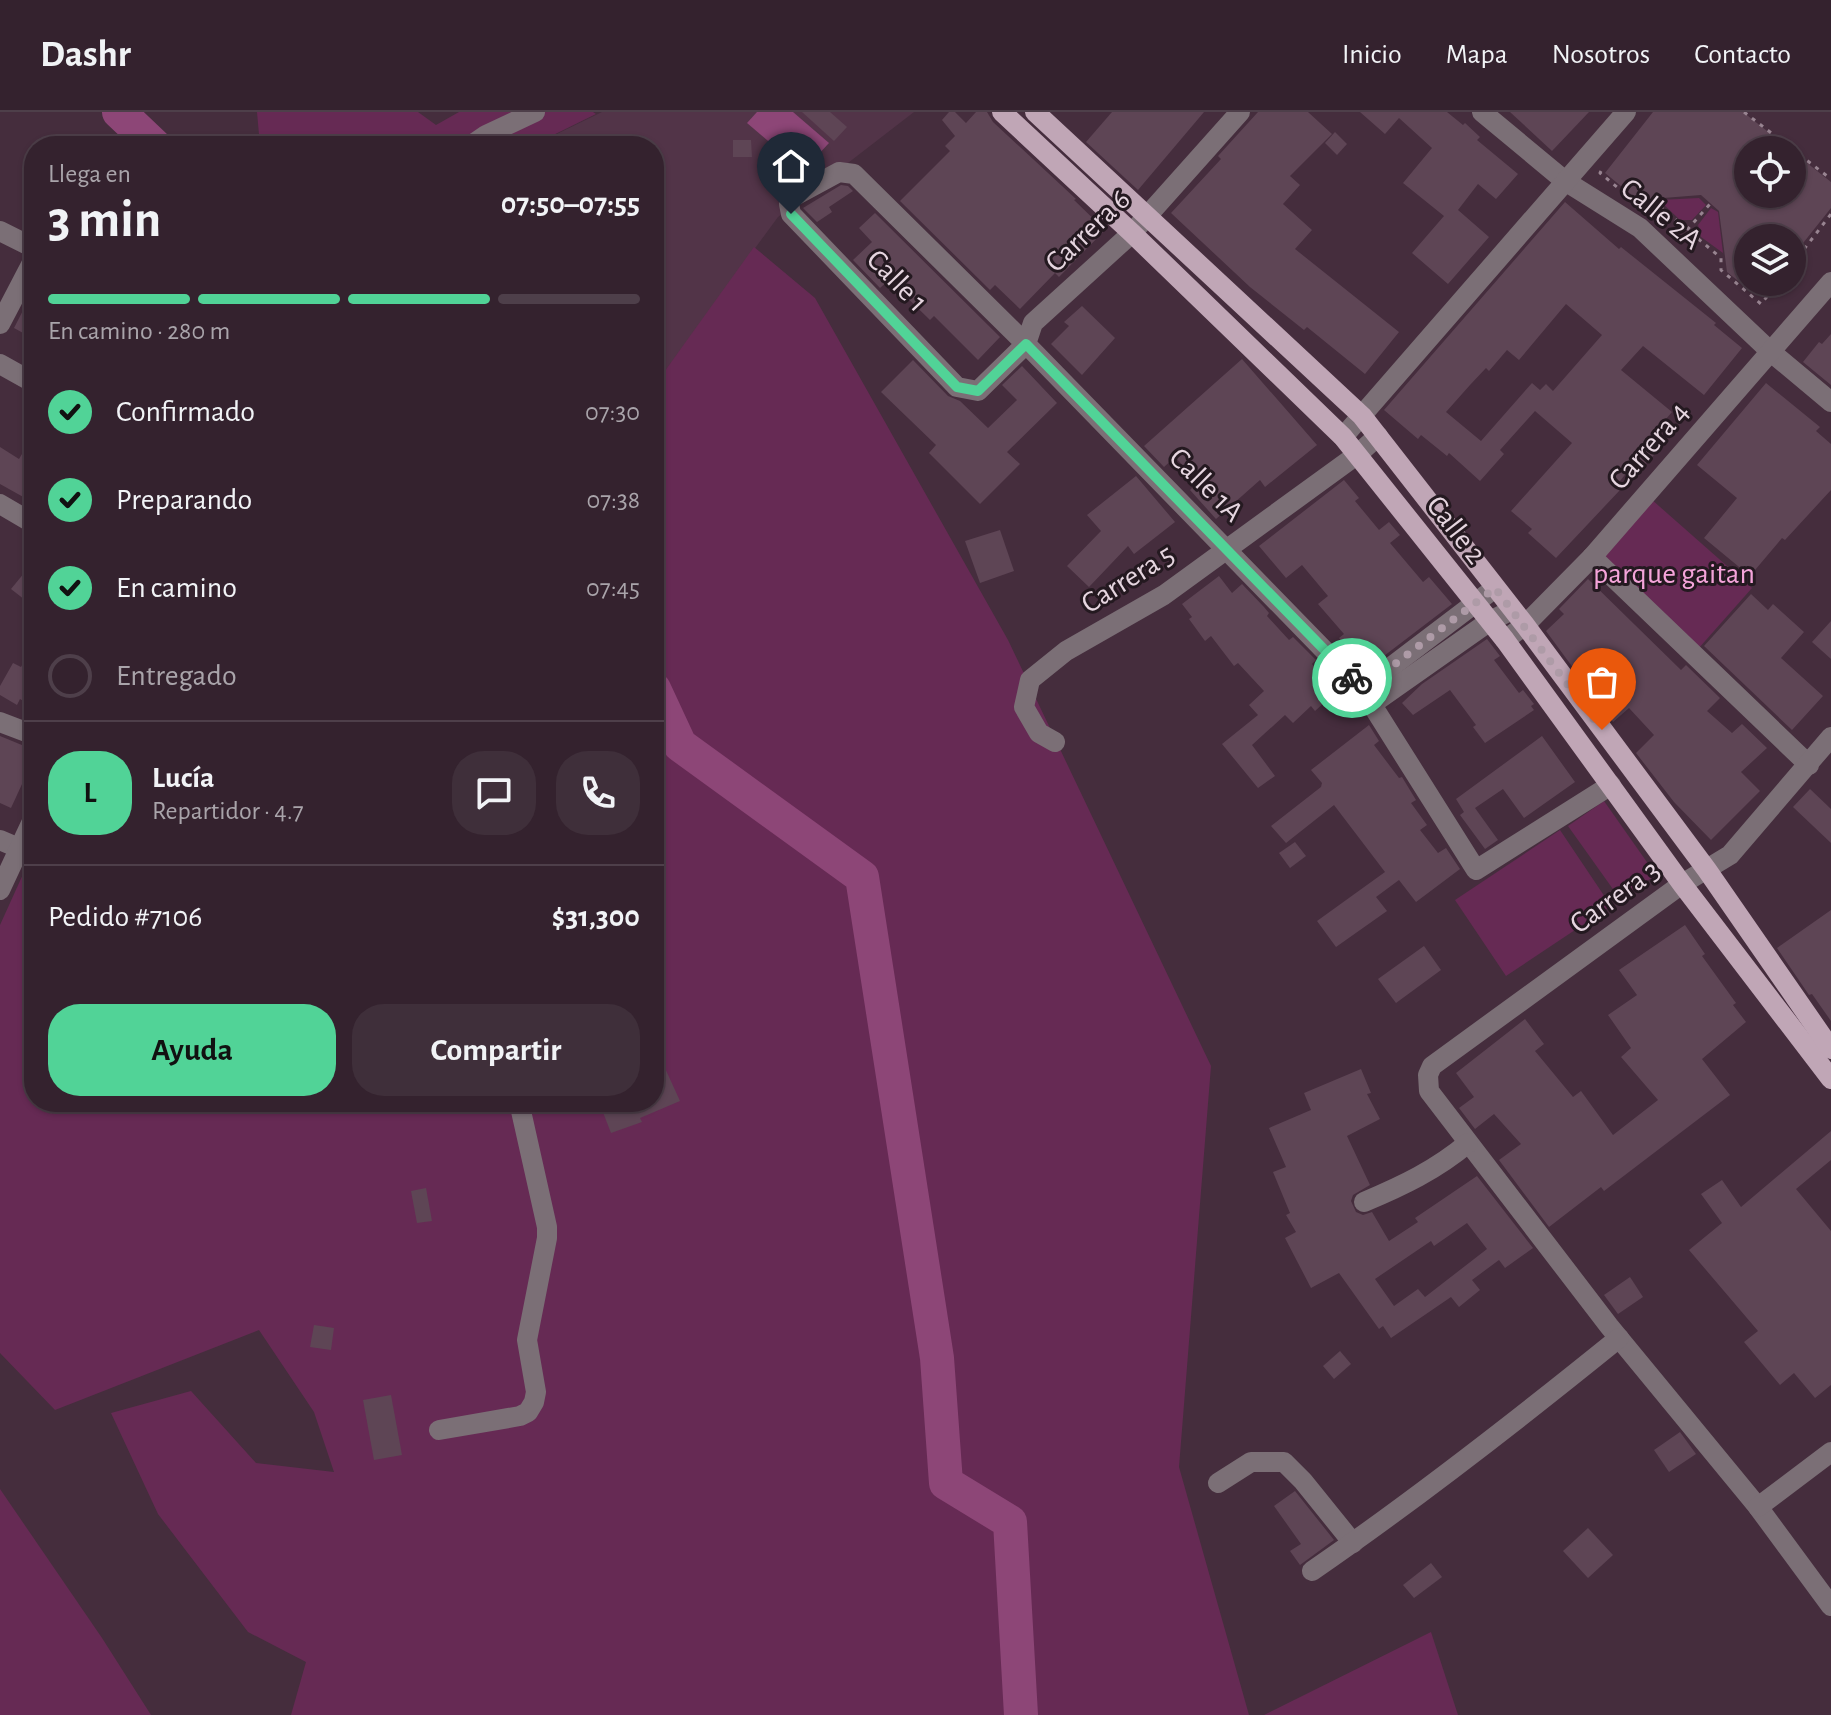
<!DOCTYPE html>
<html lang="es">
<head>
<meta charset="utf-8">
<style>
	:root { --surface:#34222e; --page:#3f2f3a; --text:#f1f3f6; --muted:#a9a4aa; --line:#4e3f4a; --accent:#51d397 }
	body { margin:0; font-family:"Alegreya Sans",sans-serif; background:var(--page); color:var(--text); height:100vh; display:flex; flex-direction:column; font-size:30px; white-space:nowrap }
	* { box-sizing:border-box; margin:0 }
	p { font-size:26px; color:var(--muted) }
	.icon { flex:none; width:44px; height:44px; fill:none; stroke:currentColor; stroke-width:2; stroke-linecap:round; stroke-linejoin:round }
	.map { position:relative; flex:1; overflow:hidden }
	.panel { position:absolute; left:24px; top:24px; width:640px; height:976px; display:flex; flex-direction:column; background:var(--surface); border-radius:32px; box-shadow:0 2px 6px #0004,0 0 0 2px var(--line) }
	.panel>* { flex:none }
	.tools { position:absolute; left:1734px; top:24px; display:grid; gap:16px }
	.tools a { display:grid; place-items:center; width:72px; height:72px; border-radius:50%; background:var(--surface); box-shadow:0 2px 6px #0004,0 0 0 2px var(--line); font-size:40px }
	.pin { position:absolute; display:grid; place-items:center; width:68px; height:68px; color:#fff; margin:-82px -34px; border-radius:50% 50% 50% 0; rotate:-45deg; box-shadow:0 0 8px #0007 }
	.pin .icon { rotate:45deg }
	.courier { position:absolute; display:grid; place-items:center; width:80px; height:80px; margin:-40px; border:6px solid #51d397; border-radius:50%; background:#fff; color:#222; box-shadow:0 2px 10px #0007 }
	.overview em { font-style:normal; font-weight:700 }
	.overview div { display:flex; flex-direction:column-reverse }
	.overview { display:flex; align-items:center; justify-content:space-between; height:136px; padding:0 24px }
	h1 { font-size:52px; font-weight:700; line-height:60px }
	.bar { display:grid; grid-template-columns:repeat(4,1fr); gap:12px 8px; align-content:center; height:96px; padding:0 24px }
	.bar i { height:10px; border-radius:6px; background:var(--line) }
	.bar .current { background:var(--accent) }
	.bar p { grid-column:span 4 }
	.line { display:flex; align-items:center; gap:20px; padding:0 24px; border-top:2px solid var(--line) }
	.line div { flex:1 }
	.round { display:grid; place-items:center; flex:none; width:84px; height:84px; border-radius:32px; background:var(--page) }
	ol { padding:0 24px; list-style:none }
	li { display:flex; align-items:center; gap:24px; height:88px }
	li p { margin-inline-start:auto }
	li .icon { padding:8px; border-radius:50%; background:var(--accent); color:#111; stroke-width:4 }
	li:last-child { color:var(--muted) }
	li i { width:44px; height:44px; border:4px solid var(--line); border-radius:50% }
	.button { display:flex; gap:16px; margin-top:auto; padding:16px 24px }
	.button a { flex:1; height:92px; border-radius:32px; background:var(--accent); color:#111; font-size:32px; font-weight:700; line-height:92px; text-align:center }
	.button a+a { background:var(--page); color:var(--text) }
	header { display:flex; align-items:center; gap:48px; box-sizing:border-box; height:112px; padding:0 40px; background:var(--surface); border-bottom:2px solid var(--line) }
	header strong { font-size:38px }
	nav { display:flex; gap:44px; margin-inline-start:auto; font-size:28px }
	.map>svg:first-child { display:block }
	.built { fill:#523448 }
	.green { fill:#662a54 }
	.water { fill:#8d4677 }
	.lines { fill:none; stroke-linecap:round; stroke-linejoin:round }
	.river { stroke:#8d4677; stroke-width:34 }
	.building { fill:#5e4555; fill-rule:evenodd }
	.path { stroke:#988491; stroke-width:3; stroke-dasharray:4 6; stroke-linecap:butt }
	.minor { stroke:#7b6f76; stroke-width:20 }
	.major { stroke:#c0a6b6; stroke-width:20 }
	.done { stroke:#ae9ba7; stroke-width:8; stroke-dasharray:0 14.4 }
	.route { stroke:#51d397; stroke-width:10 }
	.labels { text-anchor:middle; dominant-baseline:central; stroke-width:6; stroke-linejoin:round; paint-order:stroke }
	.street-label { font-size:30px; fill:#e6d6e0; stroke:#241920 }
	.park-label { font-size:30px; fill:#f5a4da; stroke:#241920 }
</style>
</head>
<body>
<header>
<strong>Dashr</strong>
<nav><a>Inicio</a><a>Mapa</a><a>Nosotros</a><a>Contacto</a></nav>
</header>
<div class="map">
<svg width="1831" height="1603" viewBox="0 0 1831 1603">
	<rect width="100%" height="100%" fill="#452d3d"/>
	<path class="built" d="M 602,0 L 914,0 L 778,105 L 654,274 L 654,34 L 532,34 Z"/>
	<g class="green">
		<path d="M 257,0 L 418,0 L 436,13 L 459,0 L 593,0 L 596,2 L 531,34 L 260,34 Z"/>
		<path d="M 1699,86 L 1706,93 L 1692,108 L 1680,108 L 1659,88 Z"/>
		<path d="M 1711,96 L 1718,100 L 1723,141 L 1701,125 L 1698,113 Z"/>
		<path d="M 754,135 L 815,186 L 1008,528 L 1211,954 L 1179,1355 L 1249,1603 L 291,1603 L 306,1550 L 248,1520 L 158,1402 L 111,1301 L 191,1279 L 256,1351 L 334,1360 L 314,1300 L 259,1218 L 55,1298 L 0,1241 L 0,813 L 34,738 L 34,990 L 654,990 L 654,274 Z"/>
		<path d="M 1651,387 L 1752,476 L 1698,537 L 1597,447 Z"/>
		<path d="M 1604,689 L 1656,763 L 1620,787 L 1568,714 Z"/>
		<path d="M 1560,718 L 1611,794 L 1506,864 L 1455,788 Z"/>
		<path d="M 0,1377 L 102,1526 L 151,1603 L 0,1603 Z"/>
		<path d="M 1431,1520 L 1458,1603 L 1264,1603 Z"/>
	</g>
	<path class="water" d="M 757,0 L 793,0 L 829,31 L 803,59 L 747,11 Z"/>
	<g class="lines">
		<g class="river">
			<path d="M 119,0 L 155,34"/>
			<path d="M 654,577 L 680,633 L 862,765 L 937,1246 L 946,1371 L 1010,1410 L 1021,1603"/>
		</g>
	</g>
	<g class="building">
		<path d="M 802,0 L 830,0 L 847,15 L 834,29 Z"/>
		<path d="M 949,0 L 955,0 L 966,11 L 976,0 L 987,0 L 993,10 L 1076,87 L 1074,88 L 1105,118 L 1059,165 L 1055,161 L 1020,197 L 995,173 L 990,178 L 900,89 L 950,39 L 945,34 L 955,24 L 942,8 Z"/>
		<path d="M 1112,0 L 1204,0 L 1138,78 L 1086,30 Z"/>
		<path d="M 1258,0 L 1308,0 L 1332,22 L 1290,64 L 1300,73 L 1283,92 L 1312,118 L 1295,137 L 1399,220 L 1365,262 L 1307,215 L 1304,218 L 1250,175 L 1171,101 L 1221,47 L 1218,44 Z"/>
		<path d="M 1360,0 L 1447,0 L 1463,13 L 1465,11 L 1480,25 L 1477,28 L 1518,62 L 1496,87 L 1478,72 L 1458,98 L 1489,125 L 1448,172 L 1412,141 L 1444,104 L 1403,71 L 1432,36 L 1399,6 L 1385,22 Z"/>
		<path d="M 1510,0 L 1589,0 L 1552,39 Z"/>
		<path d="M 1653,0 L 1743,0 L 1791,38 L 1748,38 L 1748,82 L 1792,82 L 1792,39 L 1831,70 L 1831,96 L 1792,145 L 1792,126 L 1748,126 L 1748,177 L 1727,160 L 1719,99 L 1701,83 L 1638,88 L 1605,61 Z"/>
		<path d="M 1335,20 L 1347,32 L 1337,43 L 1325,31 Z"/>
		<path d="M 733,28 L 751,28 L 752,45 L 733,45 Z"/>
		<path d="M 841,73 L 848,74 L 853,79 L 829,95 L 832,100 L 817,110 L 803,96 Z"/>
		<path d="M 1565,90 L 1619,137 L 1621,135 L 1716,211 L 1714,213 L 1742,236 L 1704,283 L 1643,234 L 1621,258 L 1672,300 L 1653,322 L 1664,332 L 1643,355 L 1636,349 L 1616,374 L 1620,378 L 1556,446 L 1528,421 L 1532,417 L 1511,399 L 1572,331 L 1535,299 L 1500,338 L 1504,342 L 1480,369 L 1449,341 L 1447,344 L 1421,323 L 1418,327 L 1384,298 ZM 1566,192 L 1602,223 L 1553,279 L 1546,272 L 1540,278 L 1532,271 L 1481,329 L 1446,300 L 1470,273 L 1486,256 L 1489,259 L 1507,238 L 1519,248 Z"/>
		<path d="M 875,101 L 1000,225 L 978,248 L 934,204 L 930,208 L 889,168 L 880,176 L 853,148 L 872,130 L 859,116 Z"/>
		<path d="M 34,177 L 34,227 L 14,216 Z"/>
		<path d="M 1082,194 L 1115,226 L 1082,263 L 1051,232 L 1069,214 L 1064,210 Z"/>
		<path d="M 1831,222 L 1831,273 L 1803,250 L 1819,230 L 1822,232 Z"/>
		<path d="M 1242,247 L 1317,333 L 1265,375 L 1260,368 L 1216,407 L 1190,378 L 1198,370 L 1175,345 L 1164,355 L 1144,334 Z"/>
		<path d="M 913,248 L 948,284 L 960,289 L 988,316 L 1017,288 L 1002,273 L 1022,254 L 1057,291 L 1007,340 L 1020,352 L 980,392 L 929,341 L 936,333 L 881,280 Z"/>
		<path d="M 1766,271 L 1820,315 L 1816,319 L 1831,332 L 1831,378 L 1785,428 L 1782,426 L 1750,464 L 1704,426 L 1737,386 L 1697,353 Z"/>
		<path d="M 34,322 L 34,391 L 0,372 L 0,335 L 19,347 Z"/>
		<path d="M 1136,364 L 1175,410 L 1134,442 L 1128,434 L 1089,475 L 1067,454 L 1101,419 L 1087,403 Z"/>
		<path d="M 1344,368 L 1359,386 L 1355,389 L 1379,418 L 1389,410 L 1400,423 L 1390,431 L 1423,470 L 1429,465 L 1452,492 L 1380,547 L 1366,531 L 1352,542 L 1339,526 L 1344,522 L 1318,492 L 1328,484 L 1302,453 L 1286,466 L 1259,434 Z"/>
		<path d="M 1000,418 L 1014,459 L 980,471 L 965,429 Z"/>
		<path d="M 34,449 L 34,495 L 11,477 Z"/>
		<path d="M 1219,464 L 1232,481 L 1242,472 L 1264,495 L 1269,501 L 1267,504 L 1289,528 L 1293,525 L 1316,548 L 1312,552 L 1337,579 L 1315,599 L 1311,594 L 1293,611 L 1285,603 L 1252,633 L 1275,664 L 1258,676 L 1222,632 L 1258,603 L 1249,593 L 1264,579 L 1238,551 L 1234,554 L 1211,524 L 1205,529 L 1189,507 L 1192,505 L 1182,492 Z"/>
		<path d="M 1588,467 L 1681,558 L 1686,553 L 1720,586 L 1707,599 L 1732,621 L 1742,612 L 1767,636 L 1741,660 L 1760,679 L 1711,728 L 1674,690 L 1636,641 L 1654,623 L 1629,596 L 1613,610 L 1546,519 L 1564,502 L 1559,497 Z"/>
		<path d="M 1751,482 L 1768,498 L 1773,492 L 1804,520 L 1781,546 L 1823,584 L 1792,618 L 1704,534 Z"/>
		<path d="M 1831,509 L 1831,547 L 1812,530 Z"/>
		<path d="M 1487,527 L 1500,544 L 1494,548 L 1519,581 L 1523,578 L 1534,592 L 1531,594 L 1534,598 L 1485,631 L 1473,615 L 1476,613 L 1450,578 L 1413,603 L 1402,591 L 1422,572 Z"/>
		<path d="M 34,532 L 34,595 L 20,587 L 17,593 L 0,583 L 0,574 L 13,551 L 21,555 Z"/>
		<path d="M 1369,613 L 1379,629 L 1374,633 L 1399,666 L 1402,665 L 1416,688 L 1411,691 L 1427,713 L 1420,718 L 1438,741 L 1446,736 L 1460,757 L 1416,790 L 1399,768 L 1376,785 L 1387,799 L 1336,835 L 1317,809 L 1385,760 L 1334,693 L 1286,731 L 1271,714 L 1321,675 L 1322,671 L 1311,658 Z"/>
		<path d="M 0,624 L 34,638 L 34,646 L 11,696 L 0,691 Z"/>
		<path d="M 1542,624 L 1575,670 L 1524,706 L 1503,677 L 1475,696 L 1498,728 L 1485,737 L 1460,703 L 1464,700 L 1456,687 Z"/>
		<path d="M 1810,677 L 1831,697 L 1831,731 L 1793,695 Z"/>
		<path d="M 1295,730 L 1306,744 L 1290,756 L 1279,741 Z"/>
		<path d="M 1831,798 L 1831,909 L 1812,882 L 1809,883 L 1777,836 Z"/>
		<path d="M 1685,813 L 1705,842 L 1702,844 L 1736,891 L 1733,893 L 1746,910 L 1702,947 L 1730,983 L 1604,1079 L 1601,1075 L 1549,1115 L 1499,1048 L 1521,1032 L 1494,1002 L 1475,1017 L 1459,996 L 1474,985 L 1456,961 L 1525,907 L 1544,932 L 1535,939 L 1573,985 L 1581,979 L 1613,1023 L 1658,988 L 1621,945 L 1631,936 L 1608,903 L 1637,883 L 1619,858 Z"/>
		<path d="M 1424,834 L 1441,858 L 1396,891 L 1378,867 Z"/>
		<path d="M 654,932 L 680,989 L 640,1006 L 642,1010 L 611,1021 L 599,990 L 654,990 Z"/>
		<path d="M 1361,957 L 1371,981 L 1367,982 L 1380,1007 L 1347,1024 L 1370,1073 L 1353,1083 L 1351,1089 L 1356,1100 L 1363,1103 L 1372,1100 L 1389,1129 L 1418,1110 L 1415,1106 L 1477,1064 L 1533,1136 L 1505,1156 L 1499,1148 L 1472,1168 L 1480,1178 L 1459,1195 L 1451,1185 L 1391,1226 L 1383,1214 L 1379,1217 L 1339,1161 L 1311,1176 L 1285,1126 L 1296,1120 L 1286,1103 L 1290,1101 L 1273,1060 L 1286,1055 L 1269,1016 L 1311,998 L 1304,981 ZM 1467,1111 L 1487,1137 L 1425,1185 L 1418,1177 L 1394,1194 L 1375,1167 L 1431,1129 L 1434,1134 Z"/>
		<path d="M 1831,1019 L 1831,1048 L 1796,1077 L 1831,1119 L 1831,1273 L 1815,1286 L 1794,1261 L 1780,1273 L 1744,1230 L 1758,1219 L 1689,1138 L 1722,1111 L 1701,1082 L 1722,1068 L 1741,1095 Z"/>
		<path d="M 426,1076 L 432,1109 L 417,1111 L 411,1079 Z"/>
		<path d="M 1630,1165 L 1643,1185 L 1618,1202 L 1604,1183 Z"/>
		<path d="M 314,1213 L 334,1216 L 331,1238 L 310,1235 Z"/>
		<path d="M 1340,1239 L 1351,1252 L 1334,1267 L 1323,1254 Z"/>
		<path d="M 391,1283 L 402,1343 L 374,1348 L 363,1288 Z"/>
		<path d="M 1680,1320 L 1696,1342 L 1669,1360 L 1654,1338 Z"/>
		<path d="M 1295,1379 L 1334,1428 L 1300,1453 L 1290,1439 L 1301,1432 L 1274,1394 Z"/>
		<path d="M 1588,1416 L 1613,1443 L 1588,1466 L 1563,1439 Z"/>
		<path d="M 1431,1451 L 1442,1465 L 1414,1486 L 1403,1473 Z"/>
	</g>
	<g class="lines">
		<g class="path">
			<path d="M 1744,0 L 1831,67"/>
			<path d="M 1601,59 L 1600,61 L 1623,80"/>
			<path d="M 1641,94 L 1657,92 L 1721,146 L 1721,158 L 1761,192 L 1779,170"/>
			<path d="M 1687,118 L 1710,92"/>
			<path d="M 1792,153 L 1831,102"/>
		</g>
		<g class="minor">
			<path d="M 1240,0 L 1132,121 L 1033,211 L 1026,232 L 978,279 L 957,275 L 791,102 L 789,92 L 791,86 L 839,60 L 854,62 L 1026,232 L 1362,577 L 1476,758 L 1611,673"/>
			<path d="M 1482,0 L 1565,69 L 1640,116 L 1771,240 L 1831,290"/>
			<path d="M 470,34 L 486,23 L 535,0"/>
			<path d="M 0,119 L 34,136"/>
			<path d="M 0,212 L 34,147"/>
			<path d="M 0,252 L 34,271"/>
			<path d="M 1343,325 L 1626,0"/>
			<path d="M 0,392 L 34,412"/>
			<path d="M 1592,445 L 1809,653"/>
			<path d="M 1505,528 L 1525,513 L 1592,445 L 1831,170"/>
			<path d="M 1362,577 L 1495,476"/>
			<path d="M 1372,592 L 1490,509 L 1512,498"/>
			<path d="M 0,610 L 34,623"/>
			<path d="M 1831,625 L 1730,743 L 1682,772 L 1432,954 L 1428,963 L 1429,979 L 1609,1214 L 1758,1395 L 1831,1494"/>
			<path d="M 1055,630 L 1039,621 L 1024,595 L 1030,568 L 1066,539 L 1164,483 L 1358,342 L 1378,324"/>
			<path d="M 0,728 L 21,737"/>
			<path d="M 0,778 L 34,705"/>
			<path d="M 1364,1090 C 1402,1074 1436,1058 1468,1031"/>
			<path d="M 439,1318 L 520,1304 L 528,1300 L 534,1290 L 536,1280 L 527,1228 L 547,1126 L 547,1115 L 519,990"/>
			<path d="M 1218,1371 L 1251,1350 L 1284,1350 L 1303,1369 L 1353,1431"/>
			<path d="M 1758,1395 L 1831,1340"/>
			<path d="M 1312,1459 C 1418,1386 1519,1307 1619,1226"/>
		</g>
		<g class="major">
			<path d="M 1002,0 L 1132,121 L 1343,325 L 1505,528 L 1682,772 L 1831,967"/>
			<path d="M 1035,0 L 1362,304 L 1525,513 L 1707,758 L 1831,937"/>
		</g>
	</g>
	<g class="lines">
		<path class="done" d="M 1352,566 L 1362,577 L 1495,476 L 1602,618"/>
		<path class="route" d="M 791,102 L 957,275 L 978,279 L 1026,232 L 1352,566"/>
	</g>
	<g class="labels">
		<g class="street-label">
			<text transform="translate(1661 102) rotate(39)">Calle 2A</text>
			<text transform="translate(1088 119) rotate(-44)">Carrera 6</text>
			<text transform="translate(897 169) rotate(46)">Calle 1</text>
			<text transform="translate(1649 334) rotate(-49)">Carrera 4</text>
			<text transform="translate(1206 373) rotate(45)">Calle 1A</text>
			<text transform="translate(1456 418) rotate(52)">Calle 2</text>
			<text transform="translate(1128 467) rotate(-32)">Carrera 5</text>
			<text transform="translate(1615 785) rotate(-36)">Carrera 3</text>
		</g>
		<g class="park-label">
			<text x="1674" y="462">parque gaitan</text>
		</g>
	</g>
</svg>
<div class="tools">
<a><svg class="icon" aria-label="locate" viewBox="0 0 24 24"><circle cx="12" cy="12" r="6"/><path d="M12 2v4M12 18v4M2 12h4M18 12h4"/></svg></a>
<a><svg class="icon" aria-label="layers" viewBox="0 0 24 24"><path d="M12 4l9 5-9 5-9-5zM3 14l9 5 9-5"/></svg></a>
</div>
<div class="pin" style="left:1602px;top:618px;background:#ea580c"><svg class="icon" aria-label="bag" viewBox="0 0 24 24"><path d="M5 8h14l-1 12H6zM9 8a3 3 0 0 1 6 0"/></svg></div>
<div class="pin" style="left:791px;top:102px;background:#1f2937"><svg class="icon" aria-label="home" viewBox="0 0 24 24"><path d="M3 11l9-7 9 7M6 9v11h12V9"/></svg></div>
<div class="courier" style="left:1352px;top:566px"><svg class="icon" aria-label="bike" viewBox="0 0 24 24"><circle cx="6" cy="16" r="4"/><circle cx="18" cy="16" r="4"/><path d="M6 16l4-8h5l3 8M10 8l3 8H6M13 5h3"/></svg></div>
<section class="panel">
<div class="overview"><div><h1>3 min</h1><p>Llega en</p></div><em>07:50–07:55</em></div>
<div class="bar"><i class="current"></i><i class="current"></i><i class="current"></i><i></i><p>En camino · 280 m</p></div>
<ol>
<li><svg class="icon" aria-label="check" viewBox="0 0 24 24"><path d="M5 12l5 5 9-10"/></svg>Confirmado<p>07:30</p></li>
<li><svg class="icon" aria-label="check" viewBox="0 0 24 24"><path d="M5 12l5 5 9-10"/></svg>Preparando<p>07:38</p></li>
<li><svg class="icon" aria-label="check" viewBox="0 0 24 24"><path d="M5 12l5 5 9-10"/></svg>En camino<p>07:45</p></li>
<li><i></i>Entregado</li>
</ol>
<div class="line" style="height:144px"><b class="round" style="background:var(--accent);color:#111">L</b><div><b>Lucía</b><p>Repartidor · 4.7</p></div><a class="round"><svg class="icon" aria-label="chat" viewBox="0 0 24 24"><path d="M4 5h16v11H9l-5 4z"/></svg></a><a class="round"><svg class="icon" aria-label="phone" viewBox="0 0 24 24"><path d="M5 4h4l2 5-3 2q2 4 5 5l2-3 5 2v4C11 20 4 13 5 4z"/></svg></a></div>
<div class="line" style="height:104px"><div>Pedido #7106</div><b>$31,300</b></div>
<div class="button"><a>Ayuda</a><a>Compartir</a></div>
</section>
</div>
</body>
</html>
